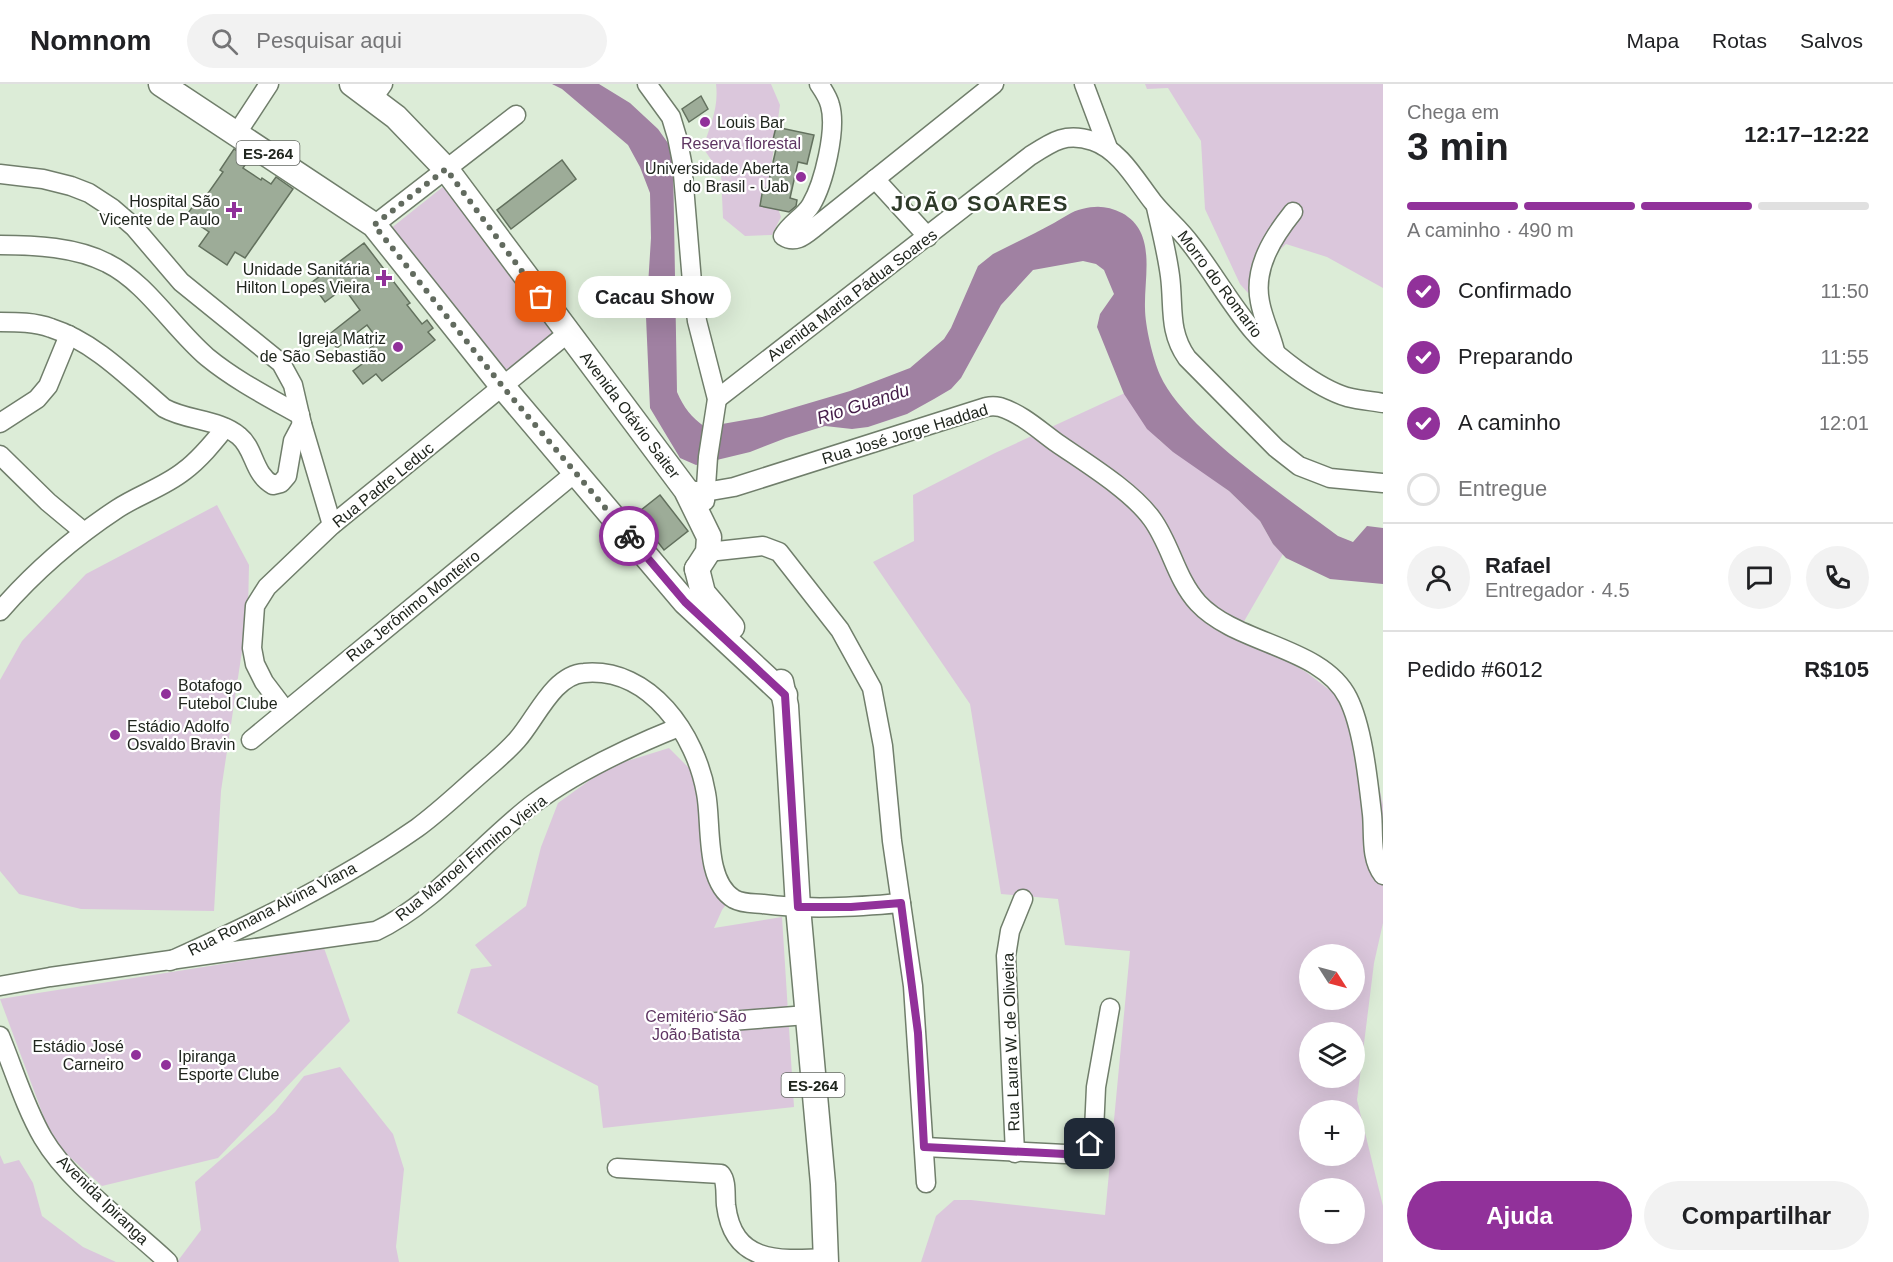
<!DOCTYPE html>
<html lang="pt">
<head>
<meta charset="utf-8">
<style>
	:root { --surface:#fff; --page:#f2f2f2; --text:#202124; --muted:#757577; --line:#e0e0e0; --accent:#91319a }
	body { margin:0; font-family:Arial,sans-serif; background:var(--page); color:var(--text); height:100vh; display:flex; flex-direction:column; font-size:22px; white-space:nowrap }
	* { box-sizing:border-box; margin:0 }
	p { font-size:20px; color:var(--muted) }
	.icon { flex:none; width:33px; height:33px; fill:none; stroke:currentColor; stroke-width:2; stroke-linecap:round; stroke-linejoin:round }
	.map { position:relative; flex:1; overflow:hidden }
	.details { display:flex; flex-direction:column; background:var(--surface); width:510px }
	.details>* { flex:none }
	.needle { width:39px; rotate:126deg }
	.controls { position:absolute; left:1299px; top:860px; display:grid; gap:12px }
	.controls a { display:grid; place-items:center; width:66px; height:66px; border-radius:50%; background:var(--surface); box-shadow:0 6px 24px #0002; font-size:30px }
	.pin { position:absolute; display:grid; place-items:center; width:51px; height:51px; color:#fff; margin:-26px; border-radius:12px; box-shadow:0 3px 9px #0006 }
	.courier { position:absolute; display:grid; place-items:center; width:60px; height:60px; margin:-30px; border:4px solid #91319a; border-radius:50%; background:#fff; color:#222; box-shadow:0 2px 8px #0007 }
	.bubble { position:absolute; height:42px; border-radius:21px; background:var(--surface); box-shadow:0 6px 24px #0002; font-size:20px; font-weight:600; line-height:42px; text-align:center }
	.summary em { font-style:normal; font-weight:600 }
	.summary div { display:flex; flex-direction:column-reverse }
	.summary { display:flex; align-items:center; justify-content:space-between; height:102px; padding:0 24px }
	h1 { font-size:39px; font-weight:600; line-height:45px }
	.bar { display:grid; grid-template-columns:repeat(4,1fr); gap:9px 6px; align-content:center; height:72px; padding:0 24px }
	.bar i { height:8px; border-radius:4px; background:var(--line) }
	.bar .selected { background:var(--accent) }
	.bar p { grid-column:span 4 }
	.line { display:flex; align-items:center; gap:15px; padding:0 24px; border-top:2px solid var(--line) }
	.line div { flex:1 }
	.round { display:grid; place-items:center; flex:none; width:63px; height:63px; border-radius:32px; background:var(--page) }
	ol { padding:0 24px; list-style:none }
	li { display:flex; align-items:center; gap:18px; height:66px }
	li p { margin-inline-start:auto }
	li .icon { padding:6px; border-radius:50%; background:var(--accent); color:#fff; stroke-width:4 }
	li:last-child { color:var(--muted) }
	li i { width:33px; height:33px; border:3px solid var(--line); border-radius:50% }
	.action { display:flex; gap:12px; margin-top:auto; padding:12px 24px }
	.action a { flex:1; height:69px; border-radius:36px; background:var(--accent); color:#fff; font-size:24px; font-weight:600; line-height:69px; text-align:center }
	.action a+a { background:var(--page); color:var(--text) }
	header { display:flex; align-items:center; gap:36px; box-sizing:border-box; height:84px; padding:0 30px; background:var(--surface); border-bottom:2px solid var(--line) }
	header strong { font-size:28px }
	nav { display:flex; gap:33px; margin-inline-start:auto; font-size:21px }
	.search { width:420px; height:54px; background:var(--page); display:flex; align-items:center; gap:15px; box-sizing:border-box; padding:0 21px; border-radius:33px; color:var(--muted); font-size:22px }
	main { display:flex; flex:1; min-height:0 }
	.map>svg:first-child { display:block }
	.green { fill:#dbc7dc; fill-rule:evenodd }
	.water { fill:#a081a2 }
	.building { fill:#9dac98; stroke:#63715e; stroke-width:1.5 }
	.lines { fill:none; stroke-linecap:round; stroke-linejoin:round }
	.minor-casing { stroke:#707e6b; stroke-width:21 }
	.major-casing { stroke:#707e6b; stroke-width:27 }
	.minor { stroke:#fff; stroke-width:18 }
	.major { stroke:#fff; stroke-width:24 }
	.done { stroke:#626b5f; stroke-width:6; stroke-dasharray:0 10.8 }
	.route { stroke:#91319a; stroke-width:8 }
	.poi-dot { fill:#91319a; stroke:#fff; stroke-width:2 }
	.labels { text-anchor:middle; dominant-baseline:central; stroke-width:4.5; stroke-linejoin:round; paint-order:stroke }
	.shield { fill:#fff; stroke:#636762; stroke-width:1.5 }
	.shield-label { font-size:15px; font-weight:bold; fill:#20261e }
	.poi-label { font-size:16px; fill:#20261e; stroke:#fff; text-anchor:end }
	.park-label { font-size:16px; fill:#5e3562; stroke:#fff }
	.street-label { font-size:16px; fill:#20261e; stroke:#fff }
	.water-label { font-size:18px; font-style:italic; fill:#451d49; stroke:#fff }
	.district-label { font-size:22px; font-weight:bold; letter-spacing:1.5px; fill:#2e3a29; stroke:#fff }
</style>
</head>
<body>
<header>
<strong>Nomnom</strong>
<div class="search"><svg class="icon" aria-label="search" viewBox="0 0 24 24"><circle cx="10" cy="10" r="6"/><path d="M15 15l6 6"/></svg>Pesquisar aqui</div>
<nav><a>Mapa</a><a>Rotas</a><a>Salvos</a></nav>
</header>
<main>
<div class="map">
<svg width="1383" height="1178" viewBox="0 0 1383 1178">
	<rect width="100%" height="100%" fill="#dcecd7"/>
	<g class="green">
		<path d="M 716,0 L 771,0 L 780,21 L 771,84 L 773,110 L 781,133 L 772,151 L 745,152 L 723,134 L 721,90 L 703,64 C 710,41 719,24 716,0 Z"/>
		<path d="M 1145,0 L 1383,0 L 1383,204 L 1327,173 L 1286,160 L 1268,177 L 1263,196 L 1248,209 L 1240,200 L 1205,125 L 1201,57 L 1168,4 L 1147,5 Z"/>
		<path d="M 444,102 L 557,248 L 505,290 L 390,145 Z"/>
		<path d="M 1125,309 L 1159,356 L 1229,407 L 1260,437 L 1273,460 L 1283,470 L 1235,553 L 1271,568 L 1306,588 L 1348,620 L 1375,684 L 1383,721 L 1383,839 L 1374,879 L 1357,1016 L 1383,1122 L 1383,1178 L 921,1178 L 936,1132 L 954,1116 L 971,1116 L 1105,1131 L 1130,867 L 1065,861 L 1058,815 L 1001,810 L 970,620 L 873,478 L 914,457 L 913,411 L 995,369 ZM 1310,870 L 1354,870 L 1354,915 L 1310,915 ZM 1310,948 L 1354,948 L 1354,993 L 1310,993 ZM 1310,1026 L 1354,1026 L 1354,1071 L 1310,1071 ZM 1310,1104 L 1354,1104 L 1354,1149 L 1310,1149 Z"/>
		<path d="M 217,421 L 249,481 L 248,527 L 221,707 L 214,827 L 81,825 L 19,810 L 0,787 L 0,596 L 22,557 L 86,490 Z"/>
		<path d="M 669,664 L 689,684 L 708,726 L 730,815 L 722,826 L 714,844 L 782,833 L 794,1023 L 603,1044 L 598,1002 L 457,929 L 471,885 L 492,882 L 475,861 L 526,822 L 541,763 L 558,719 L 608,683 Z"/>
		<path d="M 324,864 L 350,937 L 218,1074 L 102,1102 L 53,1058 L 0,915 Z"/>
		<path d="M 340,983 L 393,1050 L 404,1085 L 396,1163 L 399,1178 L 177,1178 L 201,1146 L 195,1098 L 275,1028 L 304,992 Z"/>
		<path d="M 0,1071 L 4,1080 L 19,1076 L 33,1099 L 42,1132 L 83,1163 L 116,1178 L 0,1178 Z"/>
	</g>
	<path class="water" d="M 552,0 L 599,0 L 630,19 L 658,45 L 670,62 L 673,77 L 677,308 C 684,324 691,333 705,343 L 762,333 L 850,307 L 910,284 L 944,255 L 951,244 L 978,182 L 993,170 C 1013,160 1034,150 1054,139 C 1063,134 1072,127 1082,125 C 1097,121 1108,122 1122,129 C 1157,148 1144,192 1145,224 C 1145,242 1153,275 1160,291 C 1184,345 1289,415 1338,452 L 1353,458 L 1367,442 L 1383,444 L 1383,500 L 1330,495 L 1286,474 L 1273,460 L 1260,437 L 1229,407 L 1173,368 L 1147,345 L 1124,310 L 1097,243 L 1100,230 L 1114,210 L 1104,186 L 1096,180 L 1083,177 L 1033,186 L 1001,221 L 961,294 L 951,305 L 934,315 L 907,330 L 868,343 L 852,345 L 825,342 L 786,354 L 750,368 L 696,381 L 680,374 L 650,324 L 646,233 L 651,154 L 650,109 L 640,83 L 628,61 L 562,5 Z"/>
	<g class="building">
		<path d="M 701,12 L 708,25 L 689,38 L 682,25 Z"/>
		<path d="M 776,43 L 814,51 L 807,80 L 798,78 L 790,114 L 797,116 L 796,122 L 789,128 L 760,122 L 763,104 L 767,105 L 776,65 L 771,64 Z"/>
		<path d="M 234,65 L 249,75 L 243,84 L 261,96 L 262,94 L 271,100 L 276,93 L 293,105 L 245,174 L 235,168 L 227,181 L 199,162 L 209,148 L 186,132 L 200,112 L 204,115 L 223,88 L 220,86 Z"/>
		<path d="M 562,76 L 576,95 L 511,145 L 497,126 Z"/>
		<path d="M 364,159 L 410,219 L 407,221 L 422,240 L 427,236 L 433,244 L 428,248 L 435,256 L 382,297 L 376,290 L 363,300 L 353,287 L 366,277 L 361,271 L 379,257 L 367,241 L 337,264 L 327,252 L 360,226 L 344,204 L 325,218 L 311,199 Z"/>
		<path d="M 660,411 L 688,447 L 664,466 L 636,430 Z"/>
	</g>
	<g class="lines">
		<defs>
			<g id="minor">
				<path d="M 647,0 L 671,33 L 677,53 L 682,78 L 692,198 L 697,237 L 717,315 L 708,373 L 705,417"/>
				<path d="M 819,0 C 823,6 828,13 830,21 C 837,45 824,99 811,121 C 804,133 790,139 783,152 C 795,160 804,152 814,144 L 994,0"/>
				<path d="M 1084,0 L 1108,64"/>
				<path d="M 373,14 L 383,0"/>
				<path d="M 237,49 L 269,0"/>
				<path d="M 0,90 L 43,95 L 71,102 L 89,109 L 112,124 L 134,143 L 181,198 L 281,279 L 293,301 L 302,340 L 332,441"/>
				<path d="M 875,95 L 928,153"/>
				<path d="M 1156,123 C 1161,146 1167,169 1170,192 C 1174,222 1168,247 1187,274 L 1276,364 L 1299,382 L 1330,394 L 1383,399"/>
				<path d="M 374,141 L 516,31"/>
				<path d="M 0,161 C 35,161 76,163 107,179 C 146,198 174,245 207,273 C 235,296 268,313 300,331"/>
				<path d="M 0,238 C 17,238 35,238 51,244 C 95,258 130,295 164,324 C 187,337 219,335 239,352 C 255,365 253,390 273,401 L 281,399 L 287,392 L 293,357 L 302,340"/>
				<path d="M 1275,267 C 1271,250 1263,235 1260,218 C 1253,184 1273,153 1293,128"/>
				<path d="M 717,315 L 1030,72 C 1053,57 1066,48 1093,57 C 1120,66 1137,98 1153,118 C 1165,133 1179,144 1190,159 C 1213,188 1230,220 1254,248 C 1274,271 1317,304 1347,313 C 1359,316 1371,317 1383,319"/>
				<path d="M 0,339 L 37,315 L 48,302 L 69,251"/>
				<path d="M 0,371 L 48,418 L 84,448"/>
				<path d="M 686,406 L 705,408 L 734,403 L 986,323 C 991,322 995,322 1000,323 C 1022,330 1039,346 1057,359 C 1086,379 1132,407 1152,435 C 1171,461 1176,495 1198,519 C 1237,561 1322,562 1348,614 C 1363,644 1368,696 1372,730 C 1374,749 1370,775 1383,791"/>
				<path d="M 708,468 L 763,462 L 779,468 L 840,546 L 872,604 L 883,662 L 892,757 L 913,902 L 926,1099"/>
				<path d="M 0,527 C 34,488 73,454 117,425 C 138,411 164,403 184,387 C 200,375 213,359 225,344"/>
				<path d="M 286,627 L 264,598 L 255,580 L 252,564 L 255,522 L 267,503 L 332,441 L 568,249"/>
				<path d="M 251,656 L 575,389"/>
				<path d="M 170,877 C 255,839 340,798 417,744 C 443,725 467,701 492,680 C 500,673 509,665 517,656 C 536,635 553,591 584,589 C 650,583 696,651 706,709 C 712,739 704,797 734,815 C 743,820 753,819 763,820 C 809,826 855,823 901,819"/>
				<path d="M 0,902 L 50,893 L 376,847 C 434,820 482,759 533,720 C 577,687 629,663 679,643"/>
				<path d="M 680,941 L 807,931"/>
				<path d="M 0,952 C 14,986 25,1023 43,1054 C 70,1100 129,1141 168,1178"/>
				<path d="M 925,1063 L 1065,1070 L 1086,1065 L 1092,1057 L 1094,1047 L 1096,1003 L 1110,924"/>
				<path d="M 1015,1069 L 1006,872 L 1010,847 L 1023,815"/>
				<path d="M 617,1084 L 721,1090 C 727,1097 725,1111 726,1121 C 733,1178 775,1177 826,1174"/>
			</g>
			<g id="major">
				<path d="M 161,0 L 374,141 L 503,303 L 685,518 L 785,611"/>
				<path d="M 352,0 L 396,33 L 446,85 L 686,406 L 709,453 L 708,468 L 697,485"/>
				<path d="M 697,485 L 703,509 L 732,543"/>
				<path d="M 781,598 L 786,622 L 798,823 L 823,1100 L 826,1178"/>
			</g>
		</defs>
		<use href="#minor" class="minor-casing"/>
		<use href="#major" class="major-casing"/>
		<use href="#minor" class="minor"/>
		<use href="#major" class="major"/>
	</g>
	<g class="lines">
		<path class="done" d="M 541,213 L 446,85 L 374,141 L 503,303 L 629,452"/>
		<path class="route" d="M 629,452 L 685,518 L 785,611 L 798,823 L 851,823 L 901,819 L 918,949 L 924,1063 L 1065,1070 L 1082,1067 L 1090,1060"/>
	</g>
	<g class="poi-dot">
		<circle cx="705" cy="38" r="6"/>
		<circle cx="801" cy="93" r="6"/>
		<path d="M231 117h6v6h6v6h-6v6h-6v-6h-6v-6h6z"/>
		<path d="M381 185h6v6h6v6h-6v6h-6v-6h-6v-6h6z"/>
		<circle cx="398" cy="263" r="6"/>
		<circle cx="166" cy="610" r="6"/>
		<circle cx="115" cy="651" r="6"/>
		<circle cx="136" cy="971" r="6"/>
		<circle cx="166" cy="981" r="6"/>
	</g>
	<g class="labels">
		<g class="shield">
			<rect x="236.5" y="57" width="63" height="24" rx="4.5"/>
			<rect x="781.5" y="989" width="63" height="24" rx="4.5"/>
		</g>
		<g class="shield-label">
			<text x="268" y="69">ES-264</text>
			<text x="813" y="1001">ES-264</text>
		</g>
		<g class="poi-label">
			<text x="717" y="38" text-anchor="start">Louis Bar</text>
			<text x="789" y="84">Universidade Aberta<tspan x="789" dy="18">do Brasil - Uab</tspan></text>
			<text x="220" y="117">Hospital São<tspan x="220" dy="18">Vicente de Paulo</tspan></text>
			<text x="370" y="185">Unidade Sanitária<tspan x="370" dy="18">Hilton Lopes Vieira</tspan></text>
			<text x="386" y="254">Igreja Matriz<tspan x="386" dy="18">de São Sebastião</tspan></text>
			<text x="178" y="601" text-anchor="start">Botafogo<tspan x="178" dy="18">Futebol Clube</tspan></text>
			<text x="127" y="642" text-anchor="start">Estádio Adolfo<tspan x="127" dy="18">Osvaldo Bravin</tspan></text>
			<text x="124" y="962">Estádio José<tspan x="124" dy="18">Carneiro</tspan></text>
			<text x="178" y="972" text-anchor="start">Ipiranga<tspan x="178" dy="18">Esporte Clube</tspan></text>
		</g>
		<g class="park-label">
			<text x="741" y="59">Reserva florestal</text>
			<text x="696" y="932">Cemitério São<tspan x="696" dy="18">João Batista</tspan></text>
		</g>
		<g class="street-label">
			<text transform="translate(1220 200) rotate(53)">Morro do Romario</text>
			<text transform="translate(852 211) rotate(-37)">Avenida Maria Pádua Soares</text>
			<text transform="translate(630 331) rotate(53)">Avenida Otávio Saiter</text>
			<text transform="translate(905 350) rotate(-17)">Rua José Jorge Haddad</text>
			<text transform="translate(383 401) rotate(-39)">Rua Padre Leduc</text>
			<text transform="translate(413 522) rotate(-39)">Rua Jerônimo Monteiro</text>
			<text transform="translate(471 774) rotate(-39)">Rua Manoel Firmino Vieira</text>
			<text transform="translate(272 825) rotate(-27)">Rua Romana Alvina Viana</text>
			<text transform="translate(1011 958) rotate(-92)">Rua Laura W. de Oliveira</text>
			<text transform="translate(103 1116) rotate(44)">Avenida Ipiranga</text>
		</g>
		<g class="water-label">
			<text transform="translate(863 320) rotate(-18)">Rio Guandu</text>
		</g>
		<g class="district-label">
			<text x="980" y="119">JOÃO SOARES</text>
		</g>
	</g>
</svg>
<div class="controls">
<a><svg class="needle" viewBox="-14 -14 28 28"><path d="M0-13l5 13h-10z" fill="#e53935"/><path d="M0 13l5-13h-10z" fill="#757577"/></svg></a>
<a><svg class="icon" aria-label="layers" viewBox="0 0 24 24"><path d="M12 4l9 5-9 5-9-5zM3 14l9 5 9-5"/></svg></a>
<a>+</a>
<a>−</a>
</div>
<div class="pin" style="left:541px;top:213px;background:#ea580c"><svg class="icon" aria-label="bag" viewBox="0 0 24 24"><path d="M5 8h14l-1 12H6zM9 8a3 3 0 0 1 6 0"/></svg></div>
<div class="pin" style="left:1090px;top:1060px;background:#1f2937"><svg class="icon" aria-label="home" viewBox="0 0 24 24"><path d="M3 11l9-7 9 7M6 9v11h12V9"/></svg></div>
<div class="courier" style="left:629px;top:452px"><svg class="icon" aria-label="bike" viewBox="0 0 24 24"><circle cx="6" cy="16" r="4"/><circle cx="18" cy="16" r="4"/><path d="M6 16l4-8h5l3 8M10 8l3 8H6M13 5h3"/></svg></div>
<div class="bubble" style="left:578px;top:192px;width:153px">Cacau Show</div>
</div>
<section class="details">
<div class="summary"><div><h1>3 min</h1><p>Chega em</p></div><em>12:17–12:22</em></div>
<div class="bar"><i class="selected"></i><i class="selected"></i><i class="selected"></i><i></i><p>A caminho · 490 m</p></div>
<ol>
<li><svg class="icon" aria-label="check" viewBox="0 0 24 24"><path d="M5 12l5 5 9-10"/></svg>Confirmado<p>11:50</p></li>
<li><svg class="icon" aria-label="check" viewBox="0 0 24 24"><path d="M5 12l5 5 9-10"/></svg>Preparando<p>11:55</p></li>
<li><svg class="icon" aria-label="check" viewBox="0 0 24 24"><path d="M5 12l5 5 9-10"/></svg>A caminho<p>12:01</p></li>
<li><i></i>Entregue</li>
</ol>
<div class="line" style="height:108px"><a class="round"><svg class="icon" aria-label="person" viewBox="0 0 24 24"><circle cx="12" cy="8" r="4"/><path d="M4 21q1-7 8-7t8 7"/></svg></a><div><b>Rafael</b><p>Entregador · 4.5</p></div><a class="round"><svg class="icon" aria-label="chat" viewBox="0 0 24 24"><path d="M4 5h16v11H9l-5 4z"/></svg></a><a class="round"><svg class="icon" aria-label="phone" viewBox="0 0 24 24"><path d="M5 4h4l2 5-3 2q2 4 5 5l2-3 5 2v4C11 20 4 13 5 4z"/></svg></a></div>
<div class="line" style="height:78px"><div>Pedido #6012</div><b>R$105</b></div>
<div class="action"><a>Ajuda</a><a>Compartilhar</a></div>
</section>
</main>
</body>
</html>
